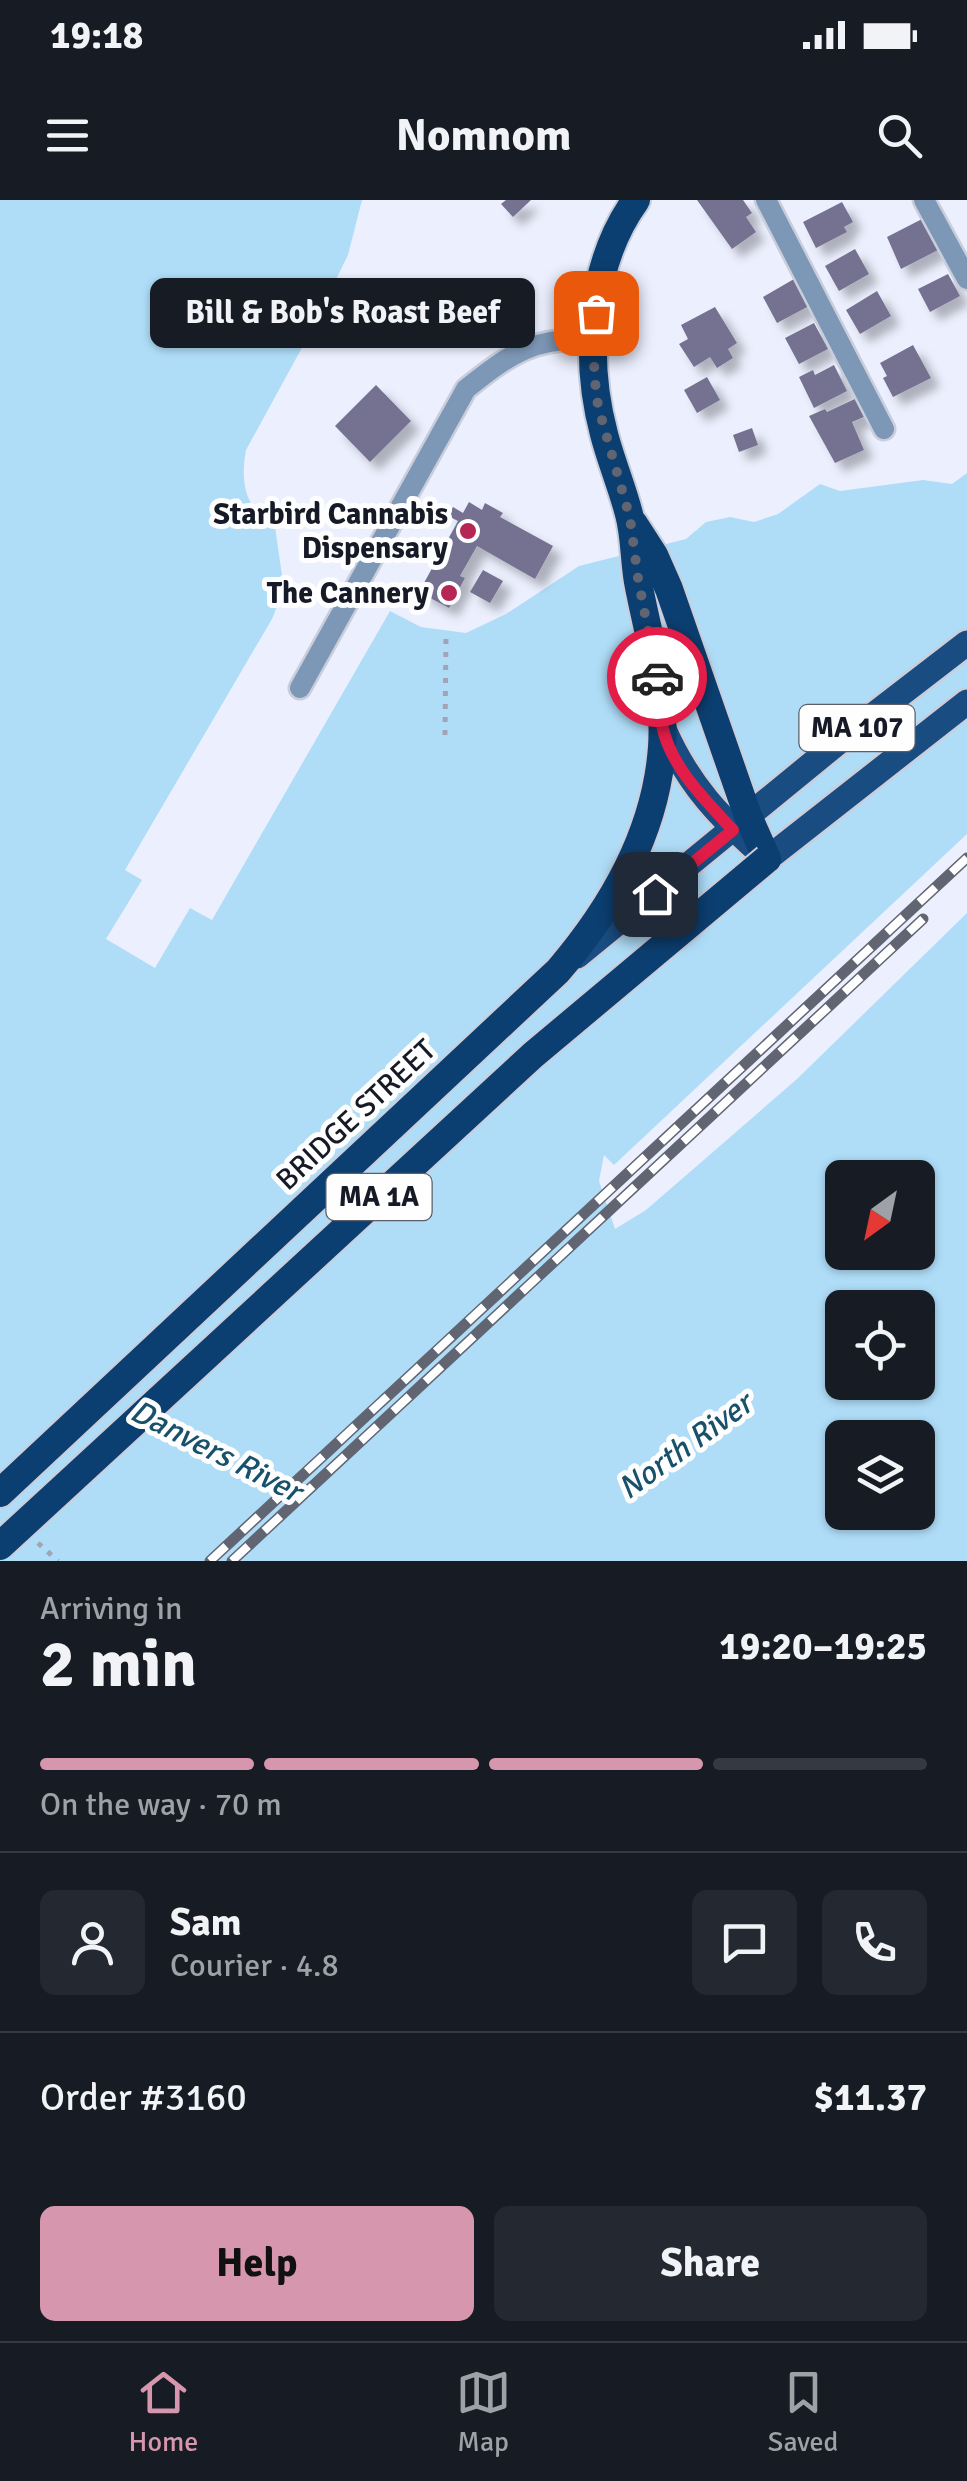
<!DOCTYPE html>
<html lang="en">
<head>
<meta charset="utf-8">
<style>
	:root { --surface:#171b24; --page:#242831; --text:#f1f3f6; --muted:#9ea1a6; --line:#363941; --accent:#d697ae }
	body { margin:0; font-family:Signika,sans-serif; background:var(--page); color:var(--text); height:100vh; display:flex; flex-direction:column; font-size:38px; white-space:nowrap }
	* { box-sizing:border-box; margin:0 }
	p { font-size:32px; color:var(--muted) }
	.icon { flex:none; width:55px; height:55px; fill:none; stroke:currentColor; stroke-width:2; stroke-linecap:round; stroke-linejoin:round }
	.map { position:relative; height:1361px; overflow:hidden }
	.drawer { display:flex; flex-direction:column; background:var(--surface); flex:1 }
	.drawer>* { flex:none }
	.needle { width:65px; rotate:213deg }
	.fabs { position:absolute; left:825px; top:960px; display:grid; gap:20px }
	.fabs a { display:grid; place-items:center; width:110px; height:110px; border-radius:15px; background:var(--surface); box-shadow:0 2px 8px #0004; font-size:50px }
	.pin { position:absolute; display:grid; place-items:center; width:85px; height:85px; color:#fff; margin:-42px; border-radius:20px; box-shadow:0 5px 15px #0006 }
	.courier { position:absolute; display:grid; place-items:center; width:100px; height:100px; margin:-50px; border:8px solid #e11d48; border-radius:50%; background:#fff; color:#222; box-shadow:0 2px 12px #0007 }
	.bubble { position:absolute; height:70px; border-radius:15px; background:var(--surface); box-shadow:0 2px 8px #0004; font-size:32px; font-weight:700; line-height:70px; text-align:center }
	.summary em { font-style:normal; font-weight:700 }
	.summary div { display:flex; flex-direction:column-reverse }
	.summary { display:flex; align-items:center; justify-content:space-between; height:170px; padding:0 40px }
	h1 { font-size:65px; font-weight:700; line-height:75px }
	.bar { display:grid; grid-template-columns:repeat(4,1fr); gap:15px 10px; align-content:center; height:120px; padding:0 40px }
	.bar i { height:12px; border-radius:8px; background:var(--line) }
	.bar .selected { background:var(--accent) }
	.bar p { grid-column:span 4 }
	.line { display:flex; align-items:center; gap:25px; padding:0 40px; border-top:2px solid var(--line) }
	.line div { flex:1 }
	.round { display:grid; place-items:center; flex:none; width:105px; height:105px; border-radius:15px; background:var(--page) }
	.cta { display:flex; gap:20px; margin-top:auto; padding:20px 40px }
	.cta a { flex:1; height:115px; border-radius:15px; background:var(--accent); color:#111; font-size:40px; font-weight:700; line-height:115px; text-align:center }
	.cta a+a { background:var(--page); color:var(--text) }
	.status { display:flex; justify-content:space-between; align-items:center; height:70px; padding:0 50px; background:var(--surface); direction:ltr }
	.status svg { height:28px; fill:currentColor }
	header { display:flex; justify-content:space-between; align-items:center; height:130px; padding:0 40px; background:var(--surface); font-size:45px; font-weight:700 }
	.dock { display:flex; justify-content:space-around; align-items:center; height:140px; border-top:2px solid var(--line); background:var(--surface); font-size:28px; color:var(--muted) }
	.dock a { display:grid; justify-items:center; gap:5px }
	.dock .selected { color:var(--accent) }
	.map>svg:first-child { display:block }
	.water { fill:#afddf8; fill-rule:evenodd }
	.building { fill:#757190; filter:url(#shadow) }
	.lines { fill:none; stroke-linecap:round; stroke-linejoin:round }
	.minor-casing { stroke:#cacedb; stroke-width:25 }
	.primary-casing { stroke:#cacedb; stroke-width:30 }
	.trunk-casing { stroke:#cacedb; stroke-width:32 }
	.path { stroke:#a1a5b3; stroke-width:5; stroke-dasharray:5 8; stroke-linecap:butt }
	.minor { stroke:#7d97b6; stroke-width:20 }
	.primary { stroke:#194c81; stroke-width:25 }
	.trunk { stroke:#0c3f71; stroke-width:28 }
	.rail-casing { stroke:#616572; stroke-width:11 }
	.rail { stroke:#fefefe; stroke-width:8; stroke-dasharray:22; stroke-linecap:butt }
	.trunk-bridge-casing { stroke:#cacedb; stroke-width:32; stroke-linecap:butt }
	.trunk-bridge { stroke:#0c3f71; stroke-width:28 }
	.done { stroke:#616572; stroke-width:10; stroke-dasharray:0 18 }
	.route { stroke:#e11d48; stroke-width:12 }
	.poi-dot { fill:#b62655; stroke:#fefefe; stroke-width:4 }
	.labels { text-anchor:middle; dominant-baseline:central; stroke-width:10; stroke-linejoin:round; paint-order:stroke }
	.shield { fill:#fefefe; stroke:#5c5e67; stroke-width:2.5 }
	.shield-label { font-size:28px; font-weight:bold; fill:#161a26 }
	.poi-label { font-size:30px; font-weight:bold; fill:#161a26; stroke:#fefefe; text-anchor:end }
	.street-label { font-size:30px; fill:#161a26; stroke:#fefefe }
	.water-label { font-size:32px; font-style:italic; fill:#17516b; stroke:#fefefe }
</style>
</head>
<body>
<div class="status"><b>19:18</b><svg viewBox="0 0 49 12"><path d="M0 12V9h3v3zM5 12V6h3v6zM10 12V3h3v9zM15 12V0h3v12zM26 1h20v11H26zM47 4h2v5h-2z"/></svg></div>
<header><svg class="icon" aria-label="menu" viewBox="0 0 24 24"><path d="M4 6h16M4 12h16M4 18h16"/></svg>Nomnom<svg class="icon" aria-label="search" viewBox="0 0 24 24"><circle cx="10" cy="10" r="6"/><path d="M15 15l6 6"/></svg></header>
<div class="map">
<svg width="967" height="1361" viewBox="0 0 967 1361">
	<defs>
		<filter id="shadow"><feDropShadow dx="9" dy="9" stdDeviation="5" flood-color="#0004"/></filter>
	</defs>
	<rect width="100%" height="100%" fill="#ecf0fe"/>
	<path class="water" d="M 0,0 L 362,0 L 348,55 L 310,133 L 246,250 C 240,283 245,309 275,327 L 284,389 L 272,419 L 125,670 L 142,680 L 106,739 L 155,768 L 190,708 L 212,720 L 390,411 L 421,427 L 466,433 L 506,414 L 579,366 L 686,339 L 706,322 L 730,317 L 754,322 L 778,314 L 820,284 L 840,291 L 923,280 L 952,284 L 967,273 L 967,634 L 614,965 L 604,955 L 599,981 L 615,1029 L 646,1010 L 797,879 L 967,713 L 967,1361 L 0,1361 ZM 842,978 L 918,978 L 918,1052 L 842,1052 ZM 842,1108 L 918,1108 L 918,1182 L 842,1182 ZM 842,1238 L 918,1238 L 918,1312 L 842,1312 Z"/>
	<g class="building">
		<path d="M 506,0 L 531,0 L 513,17 L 501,4 Z"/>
		<path d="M 697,0 L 743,0 L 752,13 L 746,17 L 756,32 L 732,49 Z"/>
		<path d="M 842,2 L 853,22 L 844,27 L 847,32 L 816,48 L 803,22 Z"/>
		<path d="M 924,18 L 938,50 L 901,69 L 887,37 Z"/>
		<path d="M 855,49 L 869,74 L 839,91 L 825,66 Z"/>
		<path d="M 948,74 L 960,96 L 930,112 L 918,89 Z"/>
		<path d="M 794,79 L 809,106 L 777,123 L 763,97 Z"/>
		<path d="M 877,91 L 891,116 L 860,134 L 846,110 Z"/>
		<path d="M 715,107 L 737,143 L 728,149 L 733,158 L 717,168 L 710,157 L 694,167 L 679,144 L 688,139 L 681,125 Z"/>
		<path d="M 814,123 L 828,149 L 799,164 L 785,138 Z"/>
		<path d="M 913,145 L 931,178 L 893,197 L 883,178 L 887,176 L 880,163 Z"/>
		<path d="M 834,165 L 847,191 L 814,208 L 799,177 L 813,170 L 815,175 Z"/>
		<path d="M 707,177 L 720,200 L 697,213 L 684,190 Z"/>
		<path d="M 376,185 L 411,221 L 370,262 L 335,226 Z"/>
		<path d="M 857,198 L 866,216 L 852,222 L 864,250 L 835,263 L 809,216 L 825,209 L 827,212 Z"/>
		<path d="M 752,228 L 758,245 L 739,252 L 733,235 Z"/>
		<path d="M 469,302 L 482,310 L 485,303 L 503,313 L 500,317 L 553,346 L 535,379 L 477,346 L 460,376 L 465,378 L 449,408 L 419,392 L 458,321 L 448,316 L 453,307 L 463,313 Z"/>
		<path d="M 483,370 L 503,381 L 490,403 L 470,392 Z"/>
	</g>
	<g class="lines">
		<defs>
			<g id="minor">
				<path d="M 766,0 L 884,229"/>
				<path d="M 924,0 L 967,79"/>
				<path d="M 300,488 L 466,189 C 511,153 535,136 594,140"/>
			</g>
			<g id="primary">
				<path d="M 663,527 C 688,585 720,618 767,659 L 967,502"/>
				<path d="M 577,756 L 841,540 L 967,443"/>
			</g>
			<g id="trunk">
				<path d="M 634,324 L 654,355 L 669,389 L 748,616 L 767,659"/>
				<path d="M 0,1293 L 558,771 C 612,708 656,632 662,547 C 666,491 648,436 638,382 C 634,359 635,336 629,314 C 622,287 611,261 604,234 C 584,159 589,65 636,0"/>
			</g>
		</defs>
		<use href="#minor" class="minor-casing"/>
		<use href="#primary" class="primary-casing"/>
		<use href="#trunk" class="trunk-casing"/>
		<g class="path">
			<path d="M 445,535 L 446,432"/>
			<path d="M 38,1343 L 58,1361"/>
		</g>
		<use href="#minor" class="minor"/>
		<use href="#primary" class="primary"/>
		<use href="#trunk" class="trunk"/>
		<defs>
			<g id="rail">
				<path d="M 210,1361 L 967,658"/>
				<path d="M 232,1361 L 923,719"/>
			</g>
		</defs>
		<use href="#rail" class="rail-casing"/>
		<use href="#rail" class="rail"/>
		<defs>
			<path id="trunk-bridge" d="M 0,1346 L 533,855 L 767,659"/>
		</defs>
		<use href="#trunk-bridge" class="trunk-bridge-casing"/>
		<use href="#trunk-bridge" class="trunk-bridge"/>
	</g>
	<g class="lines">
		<path class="done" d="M 596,113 L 594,173 L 598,206 L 630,318 L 638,378 L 657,477"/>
		<path class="route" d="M 655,694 L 733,630 C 705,600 670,566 662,525 C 660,509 660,493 657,477"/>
	</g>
	<g class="poi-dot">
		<circle cx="468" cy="331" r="10"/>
		<circle cx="449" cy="393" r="10"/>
	</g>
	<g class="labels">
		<g class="shield">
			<rect x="799.5" y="505" width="115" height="46" rx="8"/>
			<rect x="326.5" y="974" width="105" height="46" rx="8"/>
		</g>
		<g class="shield-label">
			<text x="857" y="528">MA 107</text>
			<text x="379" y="997">MA 1A</text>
		</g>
		<g class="poi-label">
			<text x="448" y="314">Starbird Cannabis<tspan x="448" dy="34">Dispensary</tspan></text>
			<text x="429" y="393">The Cannery</text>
		</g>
		<g class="street-label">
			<text transform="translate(356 915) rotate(-43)">BRIDGE STREET</text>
		</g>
		<g class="water-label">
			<text transform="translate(685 1246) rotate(-36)">North River</text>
			<text transform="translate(216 1251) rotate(27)">Danvers River</text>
		</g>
	</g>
</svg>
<div class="fabs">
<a><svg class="needle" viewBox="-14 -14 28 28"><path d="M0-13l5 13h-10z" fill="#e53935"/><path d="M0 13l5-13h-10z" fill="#9ea1a6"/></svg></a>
<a><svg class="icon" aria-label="locate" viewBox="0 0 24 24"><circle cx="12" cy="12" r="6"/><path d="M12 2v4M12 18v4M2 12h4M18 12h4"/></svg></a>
<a><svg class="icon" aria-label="layers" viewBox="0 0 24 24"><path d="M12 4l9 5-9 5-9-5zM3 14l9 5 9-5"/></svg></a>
</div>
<div class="pin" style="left:596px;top:113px;background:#ea580c"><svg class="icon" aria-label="bag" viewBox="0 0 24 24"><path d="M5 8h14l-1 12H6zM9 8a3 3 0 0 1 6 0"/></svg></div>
<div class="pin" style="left:655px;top:694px;background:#1f2937"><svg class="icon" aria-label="home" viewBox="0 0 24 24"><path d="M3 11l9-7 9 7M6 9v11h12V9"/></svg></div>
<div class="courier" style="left:657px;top:477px"><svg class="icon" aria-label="car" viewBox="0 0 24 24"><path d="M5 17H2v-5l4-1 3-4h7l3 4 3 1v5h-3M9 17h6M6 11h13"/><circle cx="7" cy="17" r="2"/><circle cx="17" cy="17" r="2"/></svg></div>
<div class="bubble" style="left:150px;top:78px;width:385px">Bill &amp; Bob's Roast Beef</div>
</div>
<section class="drawer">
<div class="summary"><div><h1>2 min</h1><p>Arriving in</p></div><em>19:20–19:25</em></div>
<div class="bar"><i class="selected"></i><i class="selected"></i><i class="selected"></i><i></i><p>On the way · 70 m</p></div>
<div class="line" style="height:180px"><a class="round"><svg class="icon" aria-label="person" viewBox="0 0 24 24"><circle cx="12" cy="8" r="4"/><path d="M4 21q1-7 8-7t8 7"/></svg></a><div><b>Sam</b><p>Courier · 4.8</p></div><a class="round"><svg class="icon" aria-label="chat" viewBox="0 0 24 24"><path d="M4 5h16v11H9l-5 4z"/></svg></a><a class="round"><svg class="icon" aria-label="phone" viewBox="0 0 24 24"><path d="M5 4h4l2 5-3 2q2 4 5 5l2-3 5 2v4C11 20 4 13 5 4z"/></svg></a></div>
<div class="line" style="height:130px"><div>Order #3160</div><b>$11.37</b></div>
<div class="cta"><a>Help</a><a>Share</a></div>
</section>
<nav class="dock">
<a class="selected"><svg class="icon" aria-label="home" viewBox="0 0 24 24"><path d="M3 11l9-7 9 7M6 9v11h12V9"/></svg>Home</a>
<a><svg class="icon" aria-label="map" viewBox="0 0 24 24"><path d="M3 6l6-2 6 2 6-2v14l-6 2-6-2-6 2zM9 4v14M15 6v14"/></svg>Map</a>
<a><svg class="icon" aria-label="saved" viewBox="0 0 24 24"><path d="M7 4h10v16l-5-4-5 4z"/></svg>Saved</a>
</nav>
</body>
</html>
